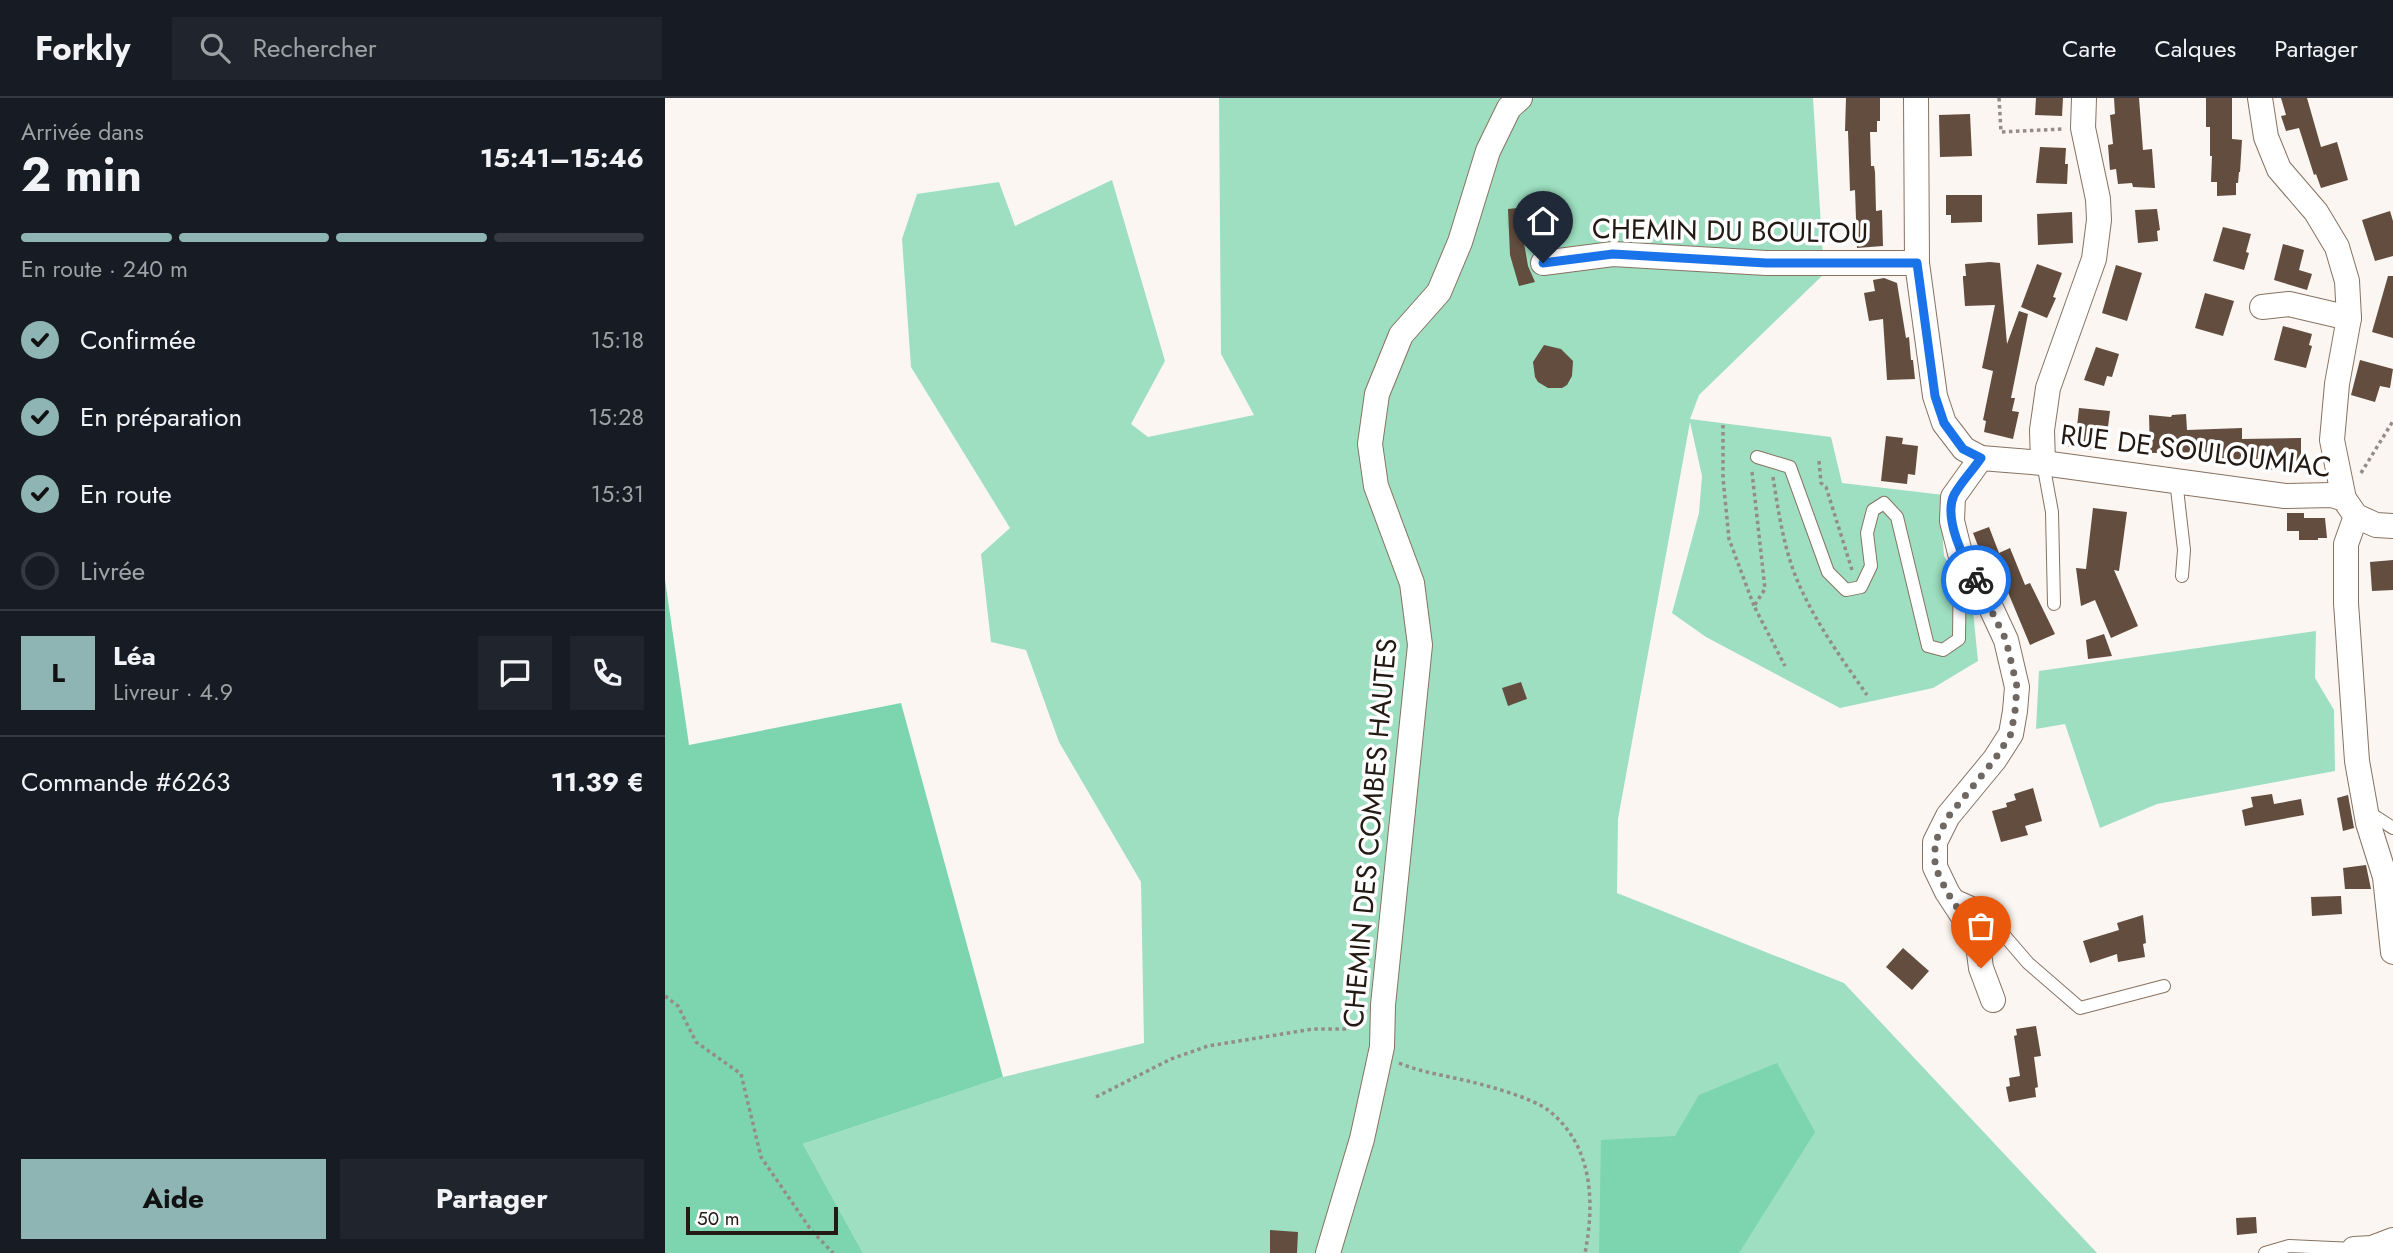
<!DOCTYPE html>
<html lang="fr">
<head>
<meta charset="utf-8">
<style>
	:root { --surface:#171b24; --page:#20242c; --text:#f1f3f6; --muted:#9ea1a6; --line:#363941; --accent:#8fb4b4 }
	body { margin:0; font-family:Jost,sans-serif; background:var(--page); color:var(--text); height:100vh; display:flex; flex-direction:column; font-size:26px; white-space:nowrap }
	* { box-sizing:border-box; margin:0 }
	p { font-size:23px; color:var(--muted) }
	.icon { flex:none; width:38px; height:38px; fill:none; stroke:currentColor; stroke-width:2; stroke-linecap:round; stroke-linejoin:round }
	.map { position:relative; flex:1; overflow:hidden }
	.sheet { display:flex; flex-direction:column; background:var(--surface); width:665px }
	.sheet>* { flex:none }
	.scale { position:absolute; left:21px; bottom:18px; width:152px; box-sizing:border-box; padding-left:7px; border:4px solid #231a13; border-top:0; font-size:19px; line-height:24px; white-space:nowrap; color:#231a13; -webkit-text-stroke:5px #fff; paint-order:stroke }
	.pin { position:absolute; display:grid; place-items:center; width:60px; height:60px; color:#fff; margin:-72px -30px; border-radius:50% 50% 50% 0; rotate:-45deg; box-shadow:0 0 7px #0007 }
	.pin .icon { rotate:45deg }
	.courier { position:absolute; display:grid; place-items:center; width:70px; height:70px; margin:-35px; border:5px solid #1a73e8; border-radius:50%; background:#fff; color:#222; box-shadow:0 2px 9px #0007 }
	.head em { font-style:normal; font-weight:700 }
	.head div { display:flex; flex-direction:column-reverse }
	.head { display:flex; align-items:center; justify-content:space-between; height:119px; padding:0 21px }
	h1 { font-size:46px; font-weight:700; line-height:52px }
	.bar { display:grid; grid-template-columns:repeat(4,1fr); gap:10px 7px; align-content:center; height:84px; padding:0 21px }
	.bar i { height:9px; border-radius:5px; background:var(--line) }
	.bar .active { background:var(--accent) }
	.bar p { grid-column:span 4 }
	.line { display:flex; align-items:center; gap:18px; padding:0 21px; border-top:2px solid var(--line) }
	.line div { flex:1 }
	.round { display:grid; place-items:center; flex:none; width:74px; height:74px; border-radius:0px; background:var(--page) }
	ol { padding:0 21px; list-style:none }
	li { display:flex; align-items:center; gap:21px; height:77px }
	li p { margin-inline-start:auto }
	li .icon { padding:7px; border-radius:50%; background:var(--accent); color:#111; stroke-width:4 }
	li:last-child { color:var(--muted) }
	li i { width:38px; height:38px; border:4px solid var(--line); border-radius:50% }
	.action { display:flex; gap:14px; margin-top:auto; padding:14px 21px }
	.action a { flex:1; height:80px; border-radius:0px; background:var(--accent); color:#111; font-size:28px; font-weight:700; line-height:80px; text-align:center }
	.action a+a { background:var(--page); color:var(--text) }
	header { display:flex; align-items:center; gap:42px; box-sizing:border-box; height:98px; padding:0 35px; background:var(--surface); border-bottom:2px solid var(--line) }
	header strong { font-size:33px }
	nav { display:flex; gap:38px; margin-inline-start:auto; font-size:24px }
	.search { width:490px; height:63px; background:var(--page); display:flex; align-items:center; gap:18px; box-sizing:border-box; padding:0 24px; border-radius:0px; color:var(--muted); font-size:26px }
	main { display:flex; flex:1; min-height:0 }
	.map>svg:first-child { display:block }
	.green { fill:#9ddfc0 }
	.forest { fill:#7cd5ae }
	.building { fill:#624d3e }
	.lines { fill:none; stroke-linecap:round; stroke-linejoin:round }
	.lane-casing { stroke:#877261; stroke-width:14 }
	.street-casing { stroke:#877261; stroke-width:26 }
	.path { stroke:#948d87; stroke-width:3.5; stroke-dasharray:3.5 3.5; stroke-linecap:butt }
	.lane { stroke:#fff; stroke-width:12 }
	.street { stroke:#fff; stroke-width:24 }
	.done { stroke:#6f6761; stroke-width:7; stroke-dasharray:0 12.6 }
	.route { stroke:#1a73e8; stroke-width:9 }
	.labels { text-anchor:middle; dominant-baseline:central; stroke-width:7; stroke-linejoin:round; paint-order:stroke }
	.street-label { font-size:28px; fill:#231a13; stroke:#fff }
</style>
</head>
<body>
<header>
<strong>Forkly</strong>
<div class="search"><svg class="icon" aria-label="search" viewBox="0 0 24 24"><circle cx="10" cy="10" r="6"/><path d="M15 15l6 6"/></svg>Rechercher</div>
<nav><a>Carte</a><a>Calques</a><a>Partager</a></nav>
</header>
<main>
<section class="sheet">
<div class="head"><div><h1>2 min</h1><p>Arrivée dans</p></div><em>15:41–15:46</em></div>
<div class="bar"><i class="active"></i><i class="active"></i><i class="active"></i><i></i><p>En route · 240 m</p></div>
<ol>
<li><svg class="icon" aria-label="check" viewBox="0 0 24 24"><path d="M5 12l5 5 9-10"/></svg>Confirmée<p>15:18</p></li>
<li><svg class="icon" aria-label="check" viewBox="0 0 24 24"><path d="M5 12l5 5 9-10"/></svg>En préparation<p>15:28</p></li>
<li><svg class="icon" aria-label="check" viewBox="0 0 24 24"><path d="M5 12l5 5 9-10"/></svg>En route<p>15:31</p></li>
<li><i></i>Livrée</li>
</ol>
<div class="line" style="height:126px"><b class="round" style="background:var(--accent);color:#111">L</b><div><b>Léa</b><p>Livreur · 4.9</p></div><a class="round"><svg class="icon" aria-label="chat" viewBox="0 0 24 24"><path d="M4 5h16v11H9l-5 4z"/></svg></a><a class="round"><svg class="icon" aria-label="phone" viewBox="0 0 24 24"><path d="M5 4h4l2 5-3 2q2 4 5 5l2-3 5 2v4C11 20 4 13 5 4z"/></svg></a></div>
<div class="line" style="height:91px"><div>Commande #6263</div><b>11.39 €</b></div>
<div class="action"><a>Aide</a><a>Partager</a></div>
</section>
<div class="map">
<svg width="1728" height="1155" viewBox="0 0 1728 1155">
	<rect width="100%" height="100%" fill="#fbf6f2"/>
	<g class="green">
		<path d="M 554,0 L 1148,0 L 1159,176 L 1034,297 L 1025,321 L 1166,339 L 1177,385 L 1279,397 L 1276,416 L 1279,458 L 1304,501 L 1308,513 L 1313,563 L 1268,590 L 1175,610 L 1041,539 L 1007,515 L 1034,415 L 1037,378 L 1025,324 L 953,721 L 952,795 L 1179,885 L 1432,1155 L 198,1155 L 138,1046 L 338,979 L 479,945 L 476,784 L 394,644 L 361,552 L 326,544 L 316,456 L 345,430 L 246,269 L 237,141 L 252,96 L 334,84 L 350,128 L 447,82 L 500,263 L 466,326 L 483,339 L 589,317 L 556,256 Z"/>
		<path d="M 1651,533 L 1650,580 L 1669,612 L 1670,673 L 1492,706 L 1435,730 L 1400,626 L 1371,631 L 1374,573 Z"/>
	</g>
	<g class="forest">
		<path d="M 0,482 L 24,647 L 236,605 L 338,979 L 138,1046 L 198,1155 L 0,1155 Z"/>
		<path d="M 1112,965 L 1150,1034 L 1074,1155 L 934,1155 L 936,1042 L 1010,1038 L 1034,997 Z"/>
	</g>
	<g class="building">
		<path d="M 1181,0 L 1215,0 L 1215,23 L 1212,23 L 1212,34 L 1205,34 L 1206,68 L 1209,68 L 1210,74 L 1211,113 L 1217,112 L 1218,148 L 1192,150 L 1190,92 L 1185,93 L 1183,33 L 1180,33 Z"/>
		<path d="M 1371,0 L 1398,0 L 1397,18 L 1370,17 Z"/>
		<path d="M 1449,0 L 1474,0 L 1478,52 L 1487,51 L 1490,90 L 1468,89 L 1467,85 L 1453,86 L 1451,71 L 1445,72 L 1443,47 L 1448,46 L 1445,17 L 1450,16 Z"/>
		<path d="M 1541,0 L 1567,0 L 1567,41 L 1577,42 L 1575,74 L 1574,74 L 1573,85 L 1571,85 L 1571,97 L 1552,98 L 1552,84 L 1546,84 L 1547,58 L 1545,58 L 1545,29 L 1541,29 Z"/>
		<path d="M 1616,0 L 1642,0 L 1656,49 L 1672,44 L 1683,82 L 1656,90 L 1651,76 L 1649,77 L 1634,30 L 1621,33 L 1616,18 L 1621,17 Z"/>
		<path d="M 1305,16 L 1307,58 L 1275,59 L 1274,17 Z"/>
		<path d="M 1375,49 L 1401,50 L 1400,66 L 1403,66 L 1402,86 L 1371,85 Z"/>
		<path d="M 1281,97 L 1317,97 L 1317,124 L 1286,125 L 1286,117 L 1281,117 Z"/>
		<path d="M 853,110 L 863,168 L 870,184 L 854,188 L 845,157 L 843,111 Z"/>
		<path d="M 1492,111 L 1495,132 L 1492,133 L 1493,143 L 1473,145 L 1470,112 Z"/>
		<path d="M 1725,113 L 1728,123 L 1728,158 L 1710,163 L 1697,122 Z"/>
		<path d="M 1407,114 L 1408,145 L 1373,147 L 1372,116 Z"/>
		<path d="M 1558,129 L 1586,136 L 1581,154 L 1584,155 L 1579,172 L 1548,163 Z"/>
		<path d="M 1618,146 L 1639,152 L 1634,172 L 1647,176 L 1642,192 L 1609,182 Z"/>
		<path d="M 1325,164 L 1335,165 L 1342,246 L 1354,213 L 1363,216 L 1346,300 L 1350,300 L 1347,313 L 1354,314 L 1348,341 L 1319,334 L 1321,323 L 1318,322 L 1328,273 L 1317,270 L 1330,207 L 1300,208 L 1298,181 L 1298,178 L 1301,178 L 1300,166 Z"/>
		<path d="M 1372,166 L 1397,175 L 1388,199 L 1391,200 L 1382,220 L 1356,209 Z"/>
		<path d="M 1451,167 L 1477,175 L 1462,223 L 1437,215 Z"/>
		<path d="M 1723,178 L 1728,178 L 1728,240 L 1707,234 Z"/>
		<path d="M 1219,180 L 1232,185 L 1241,240 L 1244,239 L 1246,262 L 1248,262 L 1250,281 L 1222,282 L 1218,221 L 1204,223 L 1199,195 L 1210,193 L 1208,182 Z"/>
		<path d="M 1540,195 L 1569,203 L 1558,238 L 1530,230 Z"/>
		<path d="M 1618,228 L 1647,236 L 1644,247 L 1647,248 L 1641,270 L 1609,262 Z"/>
		<path d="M 879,247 L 896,251 L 908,263 L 907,278 L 902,287 L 897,290 L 883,290 L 873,284 L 870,279 L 868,264 Z"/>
		<path d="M 1431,249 L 1454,256 L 1447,279 L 1442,278 L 1439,288 L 1419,282 Z"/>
		<path d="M 1695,262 L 1728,271 L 1725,290 L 1715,288 L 1710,304 L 1686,297 Z"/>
		<path d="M 1414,310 L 1445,313 L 1442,337 L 1433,336 L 1431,352 L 1403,349 L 1405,329 L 1412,329 Z"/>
		<path d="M 1521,316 L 1522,332 L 1577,330 L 1577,341 L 1636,340 L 1636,371 L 1599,372 L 1599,361 L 1541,362 L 1541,354 L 1485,355 L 1484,317 L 1506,319 L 1507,317 Z"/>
		<path d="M 1221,338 L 1238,340 L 1237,346 L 1253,348 L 1250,377 L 1243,376 L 1242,386 L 1216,383 Z"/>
		<path d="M 1428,410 L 1462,414 L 1454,473 L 1449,472 L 1473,528 L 1446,540 L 1430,502 L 1416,508 L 1411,470 L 1421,471 Z"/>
		<path d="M 1622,415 L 1639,415 L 1639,420 L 1660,420 L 1662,440 L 1653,440 L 1653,442 L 1634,442 L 1634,433 L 1622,433 Z"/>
		<path d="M 1324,429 L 1334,455 L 1345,450 L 1360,487 L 1365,485 L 1390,536 L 1365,547 L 1332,468 L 1322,471 L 1308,435 Z"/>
		<path d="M 1728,462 L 1728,492 L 1707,493 L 1705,464 Z"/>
		<path d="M 1439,536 L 1447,558 L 1423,561 L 1421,542 Z"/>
		<path d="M 856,584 L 862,601 L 843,608 L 837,590 Z"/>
		<path d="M 1368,690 L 1377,723 L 1360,728 L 1363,737 L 1336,744 L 1327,713 L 1342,709 L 1341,705 L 1351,702 L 1349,696 Z"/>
		<path d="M 1607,696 L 1609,706 L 1636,701 L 1639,717 L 1580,728 L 1577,712 L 1588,709 L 1586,699 Z"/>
		<path d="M 1683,697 L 1689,730 L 1678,733 L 1672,700 Z"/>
		<path d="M 1701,767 L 1706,791 L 1680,791 L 1678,770 Z"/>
		<path d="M 1676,798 L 1677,816 L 1647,818 L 1646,799 Z"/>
		<path d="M 1478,817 L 1481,845 L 1478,846 L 1480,859 L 1453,864 L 1452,856 L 1425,865 L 1418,843 L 1454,832 L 1452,825 Z"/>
		<path d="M 1238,850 L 1264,873 L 1247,892 L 1221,869 Z"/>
		<path d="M 1371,928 L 1376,958 L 1369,959 L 1373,989 L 1370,990 L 1371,999 L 1344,1004 L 1341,989 L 1345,988 L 1344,980 L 1355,978 L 1349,938 L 1352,937 L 1351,931 Z"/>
		<path d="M 1591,1119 L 1592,1135 L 1572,1137 L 1571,1120 Z"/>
		<path d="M 605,1132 L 633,1134 L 632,1155 L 605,1155 Z"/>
	</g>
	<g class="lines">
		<defs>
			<g id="lane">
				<path d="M 1092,359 L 1125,369 L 1163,474 L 1181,492 L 1196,489 L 1206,468 L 1202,435 L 1208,412 L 1219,405 L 1232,419 L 1263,548 L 1278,552 L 1294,541 L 1295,462"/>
				<path d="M 1378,365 L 1387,414 L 1389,506"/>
				<path d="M 1511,382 L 1519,452 L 1517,478"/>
				<path d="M 1700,712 L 1728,730"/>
				<path d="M 1289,797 L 1314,808 L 1363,865 L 1415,910 L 1499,888"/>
				<path d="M 1600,1155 L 1624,1148 L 1689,1151"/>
			</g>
			<g id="street">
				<path d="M 1251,0 L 1252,165 L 1270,298 L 1279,325 L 1299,351 L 1316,360 L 1378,365 L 1620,398 L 1667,397 L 1679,401 L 1691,418 L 1711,427 L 1728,428"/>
				<path d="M 1595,0 L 1601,39 L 1614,71 L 1651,114 L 1672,149 L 1682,183 L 1684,220 L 1672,286 L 1667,342 L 1679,401"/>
				<path d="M 878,165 L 948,156 L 1101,165 L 1252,165"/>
				<path d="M 1597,209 L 1624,206 L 1684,220"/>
				<path d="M 1316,360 L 1288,399 L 1287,423 L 1295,455 L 1320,497 L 1341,542 L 1352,589 L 1350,613 L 1346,636 L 1330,661 L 1283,718 L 1270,744 L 1270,769 L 1282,794 L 1312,840 L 1316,870 L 1328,902"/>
				<path d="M 1378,365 L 1377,332 L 1383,290 L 1429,161 L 1434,122 L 1433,101 L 1418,30 L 1419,0"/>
				<path d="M 1691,418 L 1681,446 L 1681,505 L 1692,663 L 1703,725 L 1720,779 L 1728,854"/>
				<path d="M 663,1155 L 697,1041 L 717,949 L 718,907 L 755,547 L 747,485 L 711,388 L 705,346 L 712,296 L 736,237 L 774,194 L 795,144 L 823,53 L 844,10 L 855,0"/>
				<path d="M 1686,1155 L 1689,1151 L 1707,1150 L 1728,1142"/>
			</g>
		</defs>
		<use href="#lane" class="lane-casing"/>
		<use href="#street" class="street-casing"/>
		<g class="path">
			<path d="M 1334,0 L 1336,34 L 1398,31"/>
			<path d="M 1058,327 L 1058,380 L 1064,441 L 1089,508"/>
			<path d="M 1154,363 L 1156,385 L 1161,389 L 1187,472"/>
			<path d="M 1087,374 L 1100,491 L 1089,508 L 1120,568"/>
			<path d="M 1696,375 L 1728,323"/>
			<path d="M 1108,379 C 1114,418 1120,459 1138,495 C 1155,531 1179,564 1202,597"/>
			<path d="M 0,898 L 13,908 L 31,944 L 76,976 L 96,1059 L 146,1132 L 168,1155"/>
			<path d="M 734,965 C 758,975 783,978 807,984 C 827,989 867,1000 883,1012 C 928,1047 930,1104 920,1155"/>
			<path d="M 431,999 L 506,961 L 543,948 L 648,931 L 680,931 L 695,925"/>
		</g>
		<use href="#lane" class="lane"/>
		<use href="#street" class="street"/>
	</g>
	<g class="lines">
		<path class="done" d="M 1311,482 L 1341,542 L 1352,589 L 1350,613 L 1346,636 L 1330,661 L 1283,719 L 1270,744 L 1270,769 L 1282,794 L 1312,840 L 1316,870"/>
		<path class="route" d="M 878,165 L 948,156 L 1101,165 L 1252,165 L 1270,298 L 1279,325 L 1298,351 L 1316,360 C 1308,372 1296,384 1289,397 C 1278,420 1299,462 1311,482"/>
	</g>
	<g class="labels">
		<g class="street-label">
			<text transform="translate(1065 133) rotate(1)">CHEMIN DU BOULTOU</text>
			<text transform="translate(1531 353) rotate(7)">RUE DE SOULOUMIAC</text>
			<text transform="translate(705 735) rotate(-85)">CHEMIN DES COMBES HAUTES</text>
		</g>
	</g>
</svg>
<div class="scale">50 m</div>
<div class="pin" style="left:1316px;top:870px;background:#ea580c"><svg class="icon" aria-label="bag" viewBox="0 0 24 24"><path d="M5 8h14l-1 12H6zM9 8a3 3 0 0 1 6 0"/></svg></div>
<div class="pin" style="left:878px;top:165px;background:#1f2937"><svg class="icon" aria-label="home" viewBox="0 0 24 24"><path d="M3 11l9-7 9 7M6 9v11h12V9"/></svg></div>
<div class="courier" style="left:1311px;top:482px"><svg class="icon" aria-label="bike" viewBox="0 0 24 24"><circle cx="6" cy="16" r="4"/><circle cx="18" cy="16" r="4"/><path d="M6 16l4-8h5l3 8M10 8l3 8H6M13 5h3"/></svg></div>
</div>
</main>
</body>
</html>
